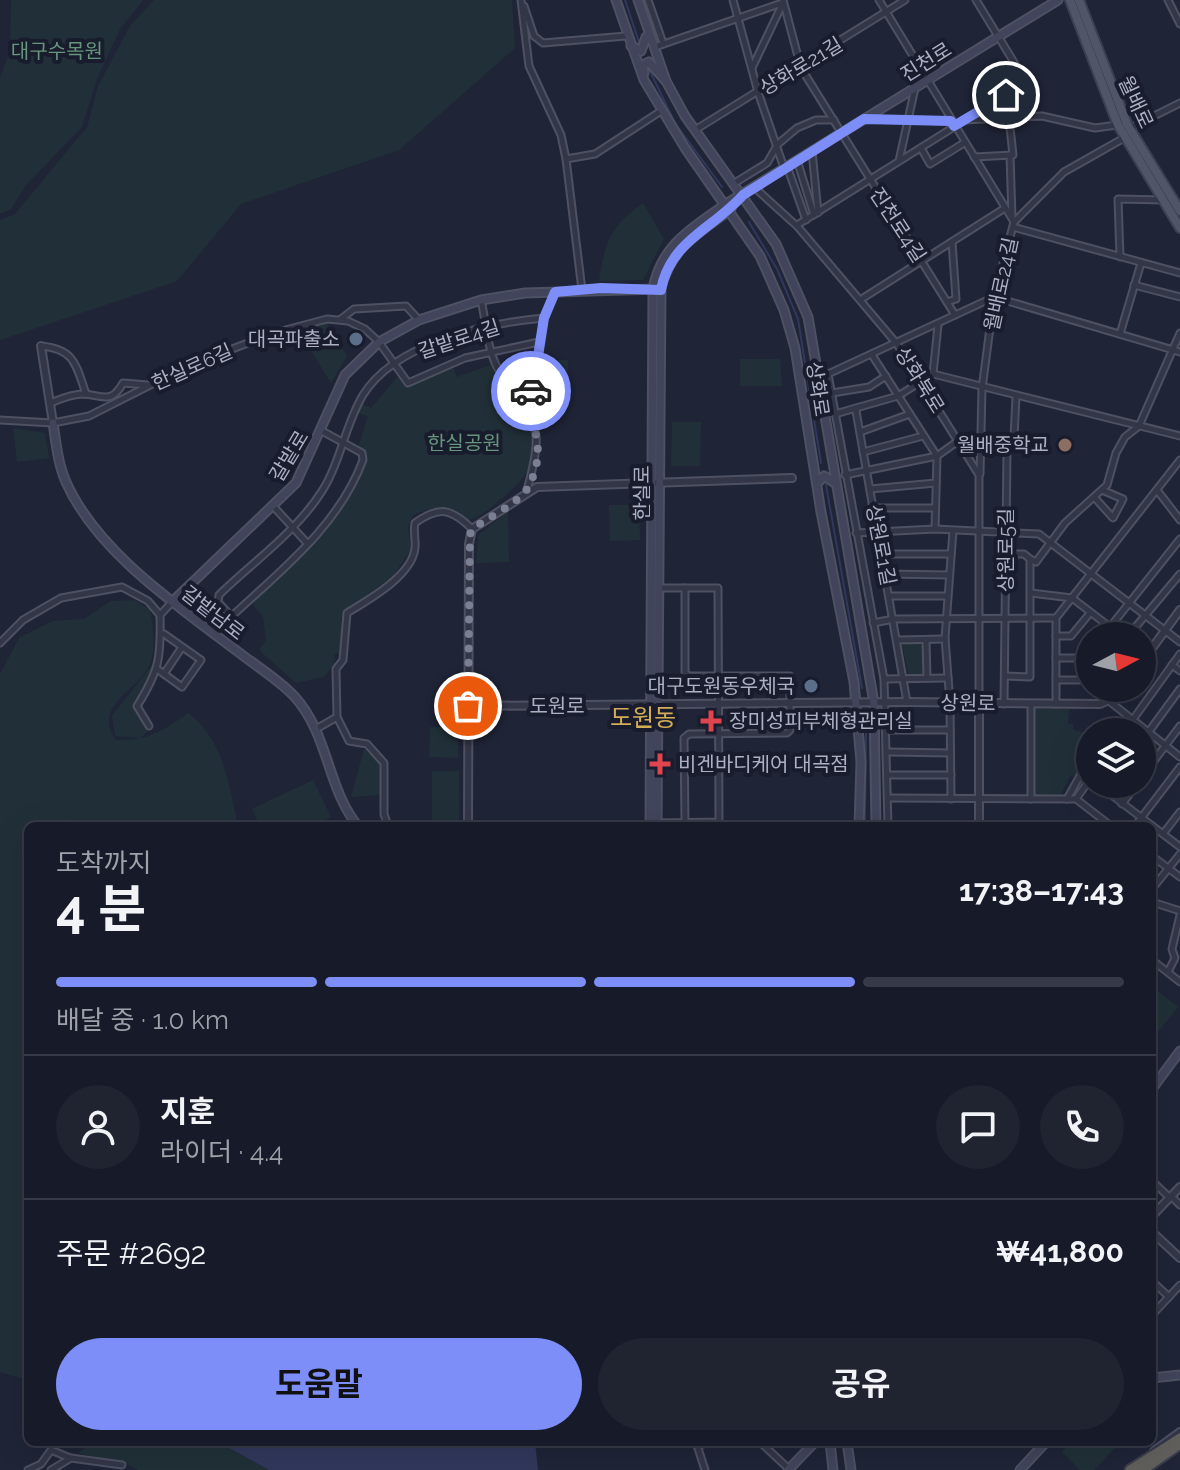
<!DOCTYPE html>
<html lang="ko">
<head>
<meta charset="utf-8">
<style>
	:root { --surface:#171b29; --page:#202431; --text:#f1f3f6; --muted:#9ea1a8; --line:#363946; --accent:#7d8ef9 }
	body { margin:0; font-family:Raleway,"Noto Sans KR",sans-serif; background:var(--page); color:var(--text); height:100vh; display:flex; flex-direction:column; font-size:30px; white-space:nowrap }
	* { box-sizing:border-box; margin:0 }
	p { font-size:26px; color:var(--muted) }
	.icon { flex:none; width:44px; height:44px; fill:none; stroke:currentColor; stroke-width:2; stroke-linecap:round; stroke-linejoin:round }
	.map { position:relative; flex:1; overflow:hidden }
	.drawer { position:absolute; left:24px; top:822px; width:1132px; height:624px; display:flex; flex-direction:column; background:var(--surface); border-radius:12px; box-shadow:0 8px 32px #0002,0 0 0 2px var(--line) }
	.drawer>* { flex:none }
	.needle { width:52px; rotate:83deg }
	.tools { position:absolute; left:1076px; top:622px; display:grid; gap:16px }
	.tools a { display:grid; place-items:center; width:80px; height:80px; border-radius:50%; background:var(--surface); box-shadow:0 8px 32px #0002,0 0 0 2px var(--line); font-size:40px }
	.pin { position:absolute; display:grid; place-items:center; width:68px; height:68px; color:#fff; margin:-34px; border:4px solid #fff; border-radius:50%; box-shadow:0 2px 8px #0007 }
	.courier { position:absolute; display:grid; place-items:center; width:80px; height:80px; margin:-40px; border:6px solid #7d8ef9; border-radius:50%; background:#fff; color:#222; box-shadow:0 2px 10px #0007 }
	.head em { font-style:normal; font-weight:700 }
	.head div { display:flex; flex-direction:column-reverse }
	.head { display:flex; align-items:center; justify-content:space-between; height:136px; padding:0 32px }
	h1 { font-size:52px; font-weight:700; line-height:60px }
	.bar { display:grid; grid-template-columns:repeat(4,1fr); gap:12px 8px; align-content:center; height:96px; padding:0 32px }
	.bar i { height:10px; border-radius:6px; background:var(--line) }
	.bar .current { background:var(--accent) }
	.bar p { grid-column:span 4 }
	.line { display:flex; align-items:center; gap:20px; padding:0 32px; border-top:2px solid var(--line) }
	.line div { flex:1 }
	.round { display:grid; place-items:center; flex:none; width:84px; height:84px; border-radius:42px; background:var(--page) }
	.primary-button { display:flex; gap:16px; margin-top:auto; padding:16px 32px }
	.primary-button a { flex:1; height:92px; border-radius:48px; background:var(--accent); color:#111; font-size:32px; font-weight:700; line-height:92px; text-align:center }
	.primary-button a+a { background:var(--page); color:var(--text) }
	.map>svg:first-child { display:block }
	.green { fill:#213038 }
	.water { fill:#31385c }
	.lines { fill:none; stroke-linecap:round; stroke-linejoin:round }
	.stream { stroke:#31385c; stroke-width:2 }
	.minor-casing { stroke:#4d5162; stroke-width:9 }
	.tertiary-casing { stroke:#4d5162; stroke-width:10 }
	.secondary-casing { stroke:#4d5162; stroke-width:11 }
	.primary-casing { stroke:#3c4051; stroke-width:12 }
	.trunk-casing { stroke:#3a3e4f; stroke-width:13 }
	.minor { stroke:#333647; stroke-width:5 }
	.tertiary { stroke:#333647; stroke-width:6 }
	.secondary { stroke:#41445b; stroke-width:7 }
	.primary { stroke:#515568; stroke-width:8 }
	.trunk { stroke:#605f5c; stroke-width:9 }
	.done { stroke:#7b7f93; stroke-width:8; stroke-dasharray:0 14.4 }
	.route { stroke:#7d8ef9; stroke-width:10 }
	.service-dot { fill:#5c6f8a; stroke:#191c2c; stroke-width:3 }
	.education-dot { fill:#8d6e63; stroke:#191c2c; stroke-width:3 }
	.health-dot { fill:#e0444e; stroke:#191c2c; stroke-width:3 }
	.labels { text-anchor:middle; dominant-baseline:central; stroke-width:8; stroke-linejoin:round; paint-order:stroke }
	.park-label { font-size:20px; fill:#65957c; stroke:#191c2c }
	.street-label { font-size:20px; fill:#adb0c4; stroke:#191c2c }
	.poi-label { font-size:20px; fill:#adb0c4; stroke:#191c2c; text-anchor:end }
	.quarter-label { font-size:24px; fill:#d4ad58; stroke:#191c2c }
</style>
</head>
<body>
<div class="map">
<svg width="1180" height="1470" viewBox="0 0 1180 1470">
	<rect width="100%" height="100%" fill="#1f2437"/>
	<g class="green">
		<path d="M 11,0 L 143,0 L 120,29 L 97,79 L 82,127 L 26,185 L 11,209 L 0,214 L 0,77 L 10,52 Z"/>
		<path d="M 154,0 L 512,0 L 515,48 L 399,150 L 241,204 L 177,281 L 0,340 L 0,220 L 15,214 L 87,127 L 98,86 L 130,26 Z"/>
		<path d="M 643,203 L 664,239 L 643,280 L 599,281 C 605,241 610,227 643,203 Z"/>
		<path d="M 327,323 L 347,356 L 331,383 L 299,331 Z"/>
		<path d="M 740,359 L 780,359 L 782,386 L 740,386 Z"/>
		<path d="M 542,360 L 568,360 L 568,392 L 538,392 L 547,376 Z"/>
		<path d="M 493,364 C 520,413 565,445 507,494 C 493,505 482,518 465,521 C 448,501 434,507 413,515 L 408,527 L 411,549 L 394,575 L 347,610 L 341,619 L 342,652 L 334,654 L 335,663 L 324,677 L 296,683 L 259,650 L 266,641 L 263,617 L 251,602 L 335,518 L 366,460 L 359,444 L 368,416 L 358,413 L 362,404 L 371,408 L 398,376 L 408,387 L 453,368 L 457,377 Z"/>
		<path d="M 672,422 L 701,422 L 700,466 L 671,466 Z"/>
		<path d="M 13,428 L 45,433 L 49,458 L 17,462 Z"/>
		<path d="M 609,505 L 639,505 L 640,540 L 610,541 Z"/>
		<path d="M 508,512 L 509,562 L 476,563 L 478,535 Z"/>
		<path d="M 134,600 L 150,610 C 153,625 156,646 151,661 C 142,690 90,704 116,740 C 147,741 163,731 188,713 C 224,740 228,783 238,825 L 28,826 L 28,1380 L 0,1372 L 0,674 L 19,638 L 53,621 L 84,619 L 111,601 Z"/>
		<path d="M 923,641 L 925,674 L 909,676 L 902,645 Z"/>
		<path d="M 152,665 L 148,682 L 133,703 L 148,731 L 140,738 L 115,736 L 112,716 Z"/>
		<path d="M 1034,709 L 1069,709 L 1068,724 L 1073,724 L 1073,730 L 1090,734 L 1090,749 L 1079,747 L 1074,766 L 1081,769 L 1077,777 L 1070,776 L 1061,794 L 1033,794 Z"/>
		<path d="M 430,727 L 458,728 L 458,758 L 429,757 Z"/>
		<path d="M 364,749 L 381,764 L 381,795 L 351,797 Z"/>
		<rect x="432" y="771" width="27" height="52"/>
		<path d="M 313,780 L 331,817 L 313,826 L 260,826 L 252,809 Z"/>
		<path d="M 1152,987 L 1178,1007 L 1158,1032 L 1152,1027 Z"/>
		<path d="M 93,1442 L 218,1442 L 269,1470 L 138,1470 L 127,1464 L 78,1453 Z"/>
		<path d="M 1071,1442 L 1111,1442 L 1116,1447 L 1094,1470 L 1080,1470 L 1062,1452 Z"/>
	</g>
	<path class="water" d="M 218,1442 L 535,1442 L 538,1470 L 269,1470 Z"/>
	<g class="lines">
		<g class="stream">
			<path d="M 625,0 L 640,45"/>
			<path d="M 647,65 L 675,123 L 722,187"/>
			<path d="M 749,222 L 777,269 L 798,319 L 821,463"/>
			<path d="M 826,485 L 862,688"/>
			<path d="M 865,826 L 866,730"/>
		</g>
		<defs>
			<g id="minor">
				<path d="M 521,0 L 529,66 L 561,135 L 566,159 L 582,290"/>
				<path d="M 648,0 L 663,43"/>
				<path d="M 733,0 L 758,92 L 784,168"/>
				<path d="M 783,0 L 801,68 L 955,315"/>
				<path d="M 879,0 L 1014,222"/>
				<path d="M 1168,0 L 1180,24"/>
				<path d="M 524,6 L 534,36 L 543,43 L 626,36"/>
				<path d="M 655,47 L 782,3"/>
				<path d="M 752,68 L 782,5"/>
				<path d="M 868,119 L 950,121"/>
				<path d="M 965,120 L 1042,116 L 1095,128 L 1117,125"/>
				<path d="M 1130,128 L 1180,103"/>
				<path d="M 695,130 L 905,0"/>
				<path d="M 921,148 L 930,164 L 964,143"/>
				<path d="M 812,151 L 818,213"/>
				<path d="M 1010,155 L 1012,218"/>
				<path d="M 974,157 L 1013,155 L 1009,118"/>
				<path d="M 566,159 L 595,154 L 661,111"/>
				<path d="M 797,160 L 814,215"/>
				<path d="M 899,161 L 915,88"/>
				<path d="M 787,166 L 806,220"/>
				<path d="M 733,184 L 767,163 L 778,144 L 797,128 L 816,120 L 834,120"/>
				<path d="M 755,188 L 798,227 L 897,344 L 979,475 L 979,703"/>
				<path d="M 797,225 L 1026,82 L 976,0"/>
				<path d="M 1013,227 L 1180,273"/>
				<path d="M 1120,257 L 1118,199 L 1163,200"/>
				<path d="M 1134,285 L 1180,297"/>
				<path d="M 481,300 C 486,321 487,348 497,367 C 529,428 549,412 527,490"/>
				<path d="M 860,300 L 1005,208"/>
				<path d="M 947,302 L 956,299 L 952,242"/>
				<path d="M 341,319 L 354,309 L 406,306 L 419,320"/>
				<path d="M 1120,334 L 1141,263"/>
				<path d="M 41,346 C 75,349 76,365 86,394"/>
				<path d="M 872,355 L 937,456 L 935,529"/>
				<path d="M 933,374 L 1180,436"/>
				<path d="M 933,374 L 938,325"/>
				<path d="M 503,376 L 536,369"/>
				<path d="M 832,393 L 869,387 L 886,376"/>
				<path d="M 520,401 L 539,382 L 536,369 L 544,318"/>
				<path d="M 50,403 C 61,399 71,394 83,394 C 103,395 111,405 123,383 L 148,385"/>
				<path d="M 856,411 L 907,702"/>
				<path d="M 835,414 L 898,396 L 933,374"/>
				<path d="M 0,420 L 53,423 L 89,416 L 190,365 L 274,333 L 327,319 L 348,321 L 365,329 L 379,342 L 408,383 L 465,358 L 539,342"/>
				<path d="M 860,432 L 910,414"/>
				<path d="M 863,452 L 923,436"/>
				<path d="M 980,474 L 982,389 L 994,297 L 1014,222 L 1064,172 L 1124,138"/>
				<path d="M 845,475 L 937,456 L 958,441"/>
				<path d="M 870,489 L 936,483"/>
				<path d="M 1157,490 L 1180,520"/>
				<path d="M 1095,498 L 1113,518 L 1123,499 L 1102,490"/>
				<path d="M 274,507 L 307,543"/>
				<path d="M 874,508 L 935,508"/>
				<path d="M 856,533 L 935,529 L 1039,534 L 1180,642"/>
				<path d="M 882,554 L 951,554"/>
				<path d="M 1030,559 L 1036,562 L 1065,523 L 1107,485 L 1116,453 L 1125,437 L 1139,426 L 1180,333"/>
				<path d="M 886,574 L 949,575"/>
				<path d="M 1031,593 L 1072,598 L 1110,627"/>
				<path d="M 890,596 L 947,596"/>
				<path d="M 231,616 L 218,602 L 219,595 C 253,562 297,531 322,491 C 341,461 345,425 363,395 C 395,343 487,323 544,318 L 555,292"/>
				<path d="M 873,623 L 894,619 L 1056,618"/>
				<path d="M 214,633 C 268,580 336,533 363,460 L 362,453 L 322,431"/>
				<path d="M 1056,636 L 1071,636 L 1090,613"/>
				<path d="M 1103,636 L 1180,539"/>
				<path d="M 1128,636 L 1180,574"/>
				<path d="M 898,640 L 945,639"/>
				<path d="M 926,640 L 927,678"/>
				<path d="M 0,643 L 23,620 L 61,598 L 122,587 L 148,601 L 160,615"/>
				<path d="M 1056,658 L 1081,658 L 1090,654"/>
				<path d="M 1172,665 L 1180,671"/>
				<path d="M 157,669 L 182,687 L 201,660 L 164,634"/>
				<path d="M 164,674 L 182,647"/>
				<path d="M 1005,676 L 1030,677 L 1030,559 L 1024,554 L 1006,554"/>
				<path d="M 884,679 L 948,678"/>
				<path d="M 1056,680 L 1090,680"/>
				<path d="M 1109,701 L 1180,757"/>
				<path d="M 1004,704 L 1007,451 L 1014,437 L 1016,397"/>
				<path d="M 1056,704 L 1056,618 L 1180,460"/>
				<path d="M 149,726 L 137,706 C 160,670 161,656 160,615 L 172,602"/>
				<path d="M 316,729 L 337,717"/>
				<path d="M 887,730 L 950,730"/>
				<path d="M 1124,732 L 1180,654"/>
				<path d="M 1142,741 L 1180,689"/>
				<path d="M 889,752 L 950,753"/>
				<path d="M 889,775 L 951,775"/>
				<path d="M 1142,777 L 1180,726"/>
				<path d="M 1097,784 L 1180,847"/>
				<path d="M 889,798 L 1076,799 L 1111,826"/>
				<path d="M 951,799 L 950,703 L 945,638 L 953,531"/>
				<path d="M 1031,799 L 1031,704"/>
				<path d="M 1067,799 L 1090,758"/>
				<path d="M 1076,799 L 1090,779"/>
				<path d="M 1122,804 L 1137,784"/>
				<path d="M 685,822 L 684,738 L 689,734 L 787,733 L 790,730 L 790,676 L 688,676 L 685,672 L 685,588"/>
				<path d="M 657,823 L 719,822 L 718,588 L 659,588"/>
				<path d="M 388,826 L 384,814 L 384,763 L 367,744 L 349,741 L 337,717 L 336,669 L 343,660 L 347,613 C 368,600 412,576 415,548 C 416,540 413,532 415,523 C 439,506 451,508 472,529"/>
				<path d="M 888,826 L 884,679 L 828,374 L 994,297 L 1180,352"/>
				<path d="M 1135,826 L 1180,767"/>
				<path d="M 1163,834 L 1180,812"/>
				<path d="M 1152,856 L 1180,877"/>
				<path d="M 1152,889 L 1180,854"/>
				<path d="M 1152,902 L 1180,911"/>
				<path d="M 1152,960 L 1180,982"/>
				<path d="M 1168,972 L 1175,958 L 1172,949 L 1180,915"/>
				<path d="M 1152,1181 L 1170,1198"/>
				<path d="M 1171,1196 L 1180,1205"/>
				<path d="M 1152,1281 L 1169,1297"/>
				<path d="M 1152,1315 L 1180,1285"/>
				<path d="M 696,1442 L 705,1470"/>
				<path d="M 760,1442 L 789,1469"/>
				<path d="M 697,1446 L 709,1442"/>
				<path d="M 28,1470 L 41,1464 L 51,1450 L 70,1458"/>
				<path d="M 51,1470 L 71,1458 L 122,1465"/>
			</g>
			<g id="tertiary">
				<path d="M 41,346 L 53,423"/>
				<path d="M 1142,662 L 1180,610"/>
				<path d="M 468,706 L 907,702 L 1100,704 L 1116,697 L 1123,688"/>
				<path d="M 468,826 L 469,544 L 472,529 L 537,487 L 792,478"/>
				<path d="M 979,826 L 979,703"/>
				<path d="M 1152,1216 L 1180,1187"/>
				<path d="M 1152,1232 L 1180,1258"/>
				<path d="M 1154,1451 L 1180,1432"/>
			</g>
			<g id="secondary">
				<path d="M 616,0 L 644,80 L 685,148 L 760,256 L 784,310 L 795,348 L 821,512 L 854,682 L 861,762 L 859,826"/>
				<path d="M 638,0 L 666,81 L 685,116 L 776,244 L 808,317 L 874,703 L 876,826"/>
				<path d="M 631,46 L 641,51 L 646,37"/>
				<path d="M 644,73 L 643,65 L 649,62 L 665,80"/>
				<path d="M 53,423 C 56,443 58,464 66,482 C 97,552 178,606 237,651 C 256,666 278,679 294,696 C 329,734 327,789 358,826"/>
				<path d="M 817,484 L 824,476 L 835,483"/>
				<path d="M 172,602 L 296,483 L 345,375 L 379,342 L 419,320 L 481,300 L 525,293 L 658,289"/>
				<path d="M 650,826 L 653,289 C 661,245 692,228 726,204 L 1058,0"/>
				<path d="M 657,826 L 661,287 C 674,244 697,235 731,209"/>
				<path d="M 1152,1089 L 1180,1051"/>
				<path d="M 1152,1378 L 1180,1375"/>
				<path d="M 830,1442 L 833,1470"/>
				<path d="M 847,1442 L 851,1470"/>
				<path d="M 788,1470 L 815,1442"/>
				<path d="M 1020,1470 L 1046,1442"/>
			</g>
			<g id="primary">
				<path d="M 1070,0 L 1118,125 L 1180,228"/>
				<path d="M 1079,0 L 1127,124 L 1180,211"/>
			</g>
			<g id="trunk">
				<path d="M 1130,1470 L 1180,1438"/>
				<path d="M 1143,1470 L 1180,1444"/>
			</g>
		</defs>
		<use href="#minor" class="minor-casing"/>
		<use href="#tertiary" class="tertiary-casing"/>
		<use href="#secondary" class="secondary-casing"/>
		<use href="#primary" class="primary-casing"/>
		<use href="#trunk" class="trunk-casing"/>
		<use href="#minor" class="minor"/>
		<use href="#tertiary" class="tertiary"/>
		<use href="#secondary" class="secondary"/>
		<use href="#primary" class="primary"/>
		<use href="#trunk" class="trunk"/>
	</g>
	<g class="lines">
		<path class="done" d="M 468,706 L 470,535 L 472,529 C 485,520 521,501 527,489 C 545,458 539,427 520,401 L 531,391"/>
		<path class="route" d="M 531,391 L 539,382 L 536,369 L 544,318 L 555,292 L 601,288 L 661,290 C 670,241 713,229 743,195 L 864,119 L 951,121 L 954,126 L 1006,95"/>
	</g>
	<g class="service-dot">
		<circle cx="356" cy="339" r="8"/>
		<circle cx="811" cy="686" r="8"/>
	</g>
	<circle class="education-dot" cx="1065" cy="445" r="8"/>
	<g class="health-dot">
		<path d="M707 709h8v8h8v8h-8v8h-8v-8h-8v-8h8z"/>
		<path d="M656 752h8v8h8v8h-8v8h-8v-8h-8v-8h8z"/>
	</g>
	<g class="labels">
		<g class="park-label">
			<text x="57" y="51">대구수목원</text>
			<text x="464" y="443">한실공원</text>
		</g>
		<g class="street-label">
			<text transform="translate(926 62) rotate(-32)">진천로</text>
			<text transform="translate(801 66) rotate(-31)">상화로21길</text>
			<text transform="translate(1136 102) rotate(65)">월배로</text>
			<text transform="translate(898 225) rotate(57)">진천로4길</text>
			<text transform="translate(1001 284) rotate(-78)">월배로24길</text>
			<text transform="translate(459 339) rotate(-18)">갈밭로4길</text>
			<text transform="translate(192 367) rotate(-24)">한실로6길</text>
			<text transform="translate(920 380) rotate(58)">상화북로</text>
			<text transform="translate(818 389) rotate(81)">상화로</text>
			<text transform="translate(289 456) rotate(-59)">갈밭로</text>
			<text transform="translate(642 493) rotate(-90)">한실로</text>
			<text transform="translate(881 545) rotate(79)">상원로1길</text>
			<text transform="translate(1006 550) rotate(-90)">상원로5길</text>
			<text transform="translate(213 613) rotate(38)">갈밭남로</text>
			<text transform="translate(968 703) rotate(1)">상원로</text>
			<text x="557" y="706">도원로</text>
		</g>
		<g class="poi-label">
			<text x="340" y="339">대곡파출소</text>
			<text x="1049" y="445">월배중학교</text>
			<text x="795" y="686">대구도원동우체국</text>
			<text x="729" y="721" text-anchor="start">장미성피부체형관리실</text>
			<text x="678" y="764" text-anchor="start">비겐바디케어 대곡점</text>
		</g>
		<g class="quarter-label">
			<text x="643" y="717">도원동</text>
		</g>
	</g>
</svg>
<div class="tools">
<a><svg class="needle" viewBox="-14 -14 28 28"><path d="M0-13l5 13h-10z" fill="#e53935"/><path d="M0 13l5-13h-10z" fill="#9ea1a8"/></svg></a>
<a><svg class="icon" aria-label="layers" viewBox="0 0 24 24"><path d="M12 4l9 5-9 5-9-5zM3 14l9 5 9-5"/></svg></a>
</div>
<div class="pin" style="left:468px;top:706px;background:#ea580c"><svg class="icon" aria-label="bag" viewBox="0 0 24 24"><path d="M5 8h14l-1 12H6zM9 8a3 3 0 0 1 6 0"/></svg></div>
<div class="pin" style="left:1006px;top:95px;background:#1f2937"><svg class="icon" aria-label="home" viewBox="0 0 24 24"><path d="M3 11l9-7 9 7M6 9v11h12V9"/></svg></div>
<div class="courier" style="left:531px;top:391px"><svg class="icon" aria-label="car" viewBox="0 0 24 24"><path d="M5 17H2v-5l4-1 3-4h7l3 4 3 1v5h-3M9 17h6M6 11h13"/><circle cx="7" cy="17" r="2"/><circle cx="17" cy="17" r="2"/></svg></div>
<section class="drawer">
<div class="head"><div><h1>4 분</h1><p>도착까지</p></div><em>17:38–17:43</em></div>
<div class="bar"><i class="current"></i><i class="current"></i><i class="current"></i><i></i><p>배달 중 · 1.0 km</p></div>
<div class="line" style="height:144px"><a class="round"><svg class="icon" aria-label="person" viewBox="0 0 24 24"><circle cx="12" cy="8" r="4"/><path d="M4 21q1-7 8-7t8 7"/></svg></a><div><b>지훈</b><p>라이더 · 4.4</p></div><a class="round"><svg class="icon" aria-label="chat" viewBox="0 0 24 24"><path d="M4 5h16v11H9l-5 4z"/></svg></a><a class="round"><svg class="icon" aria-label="phone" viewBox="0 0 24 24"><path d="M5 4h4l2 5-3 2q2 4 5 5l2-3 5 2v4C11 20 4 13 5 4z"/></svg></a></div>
<div class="line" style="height:104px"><div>주문 #2692</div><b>₩41,800</b></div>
<div class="primary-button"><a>도움말</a><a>공유</a></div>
</section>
</div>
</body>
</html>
